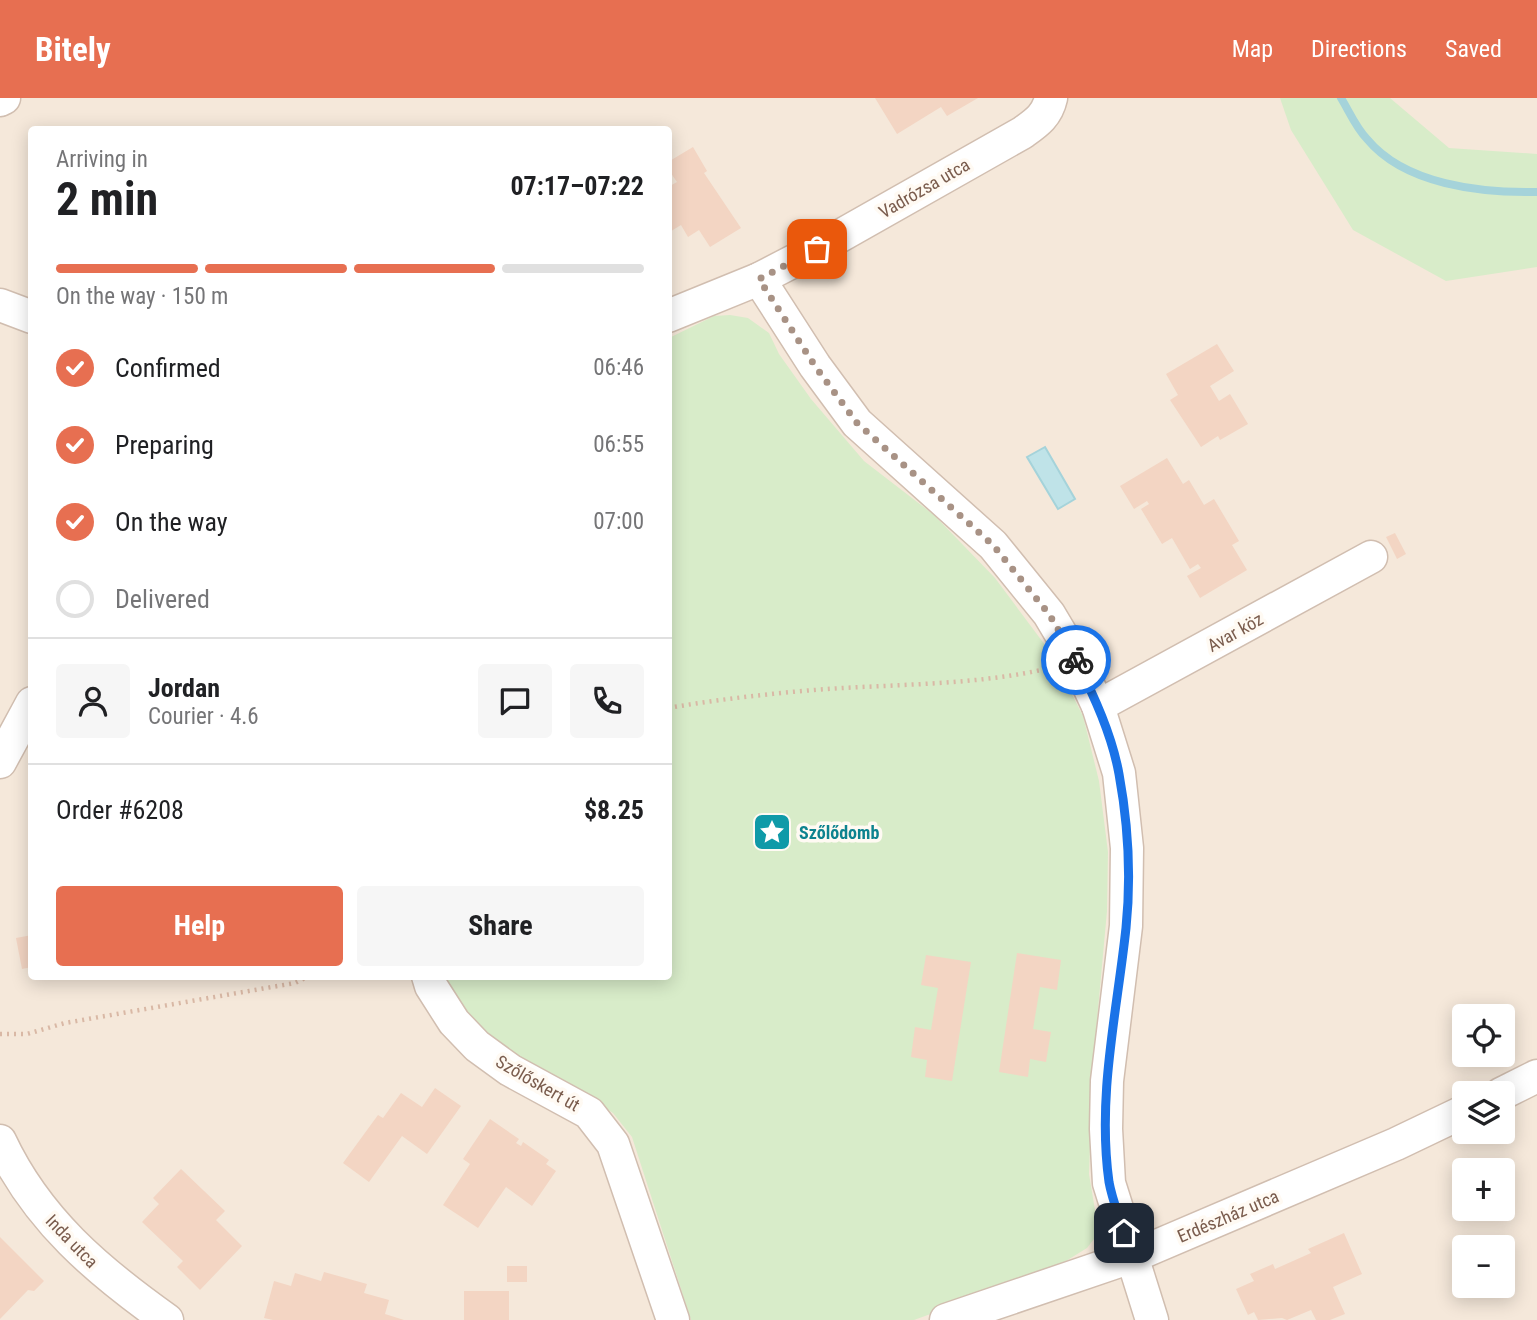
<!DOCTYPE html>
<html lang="en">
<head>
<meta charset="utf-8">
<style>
	:root { --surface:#fff; --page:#f6f6f6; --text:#202124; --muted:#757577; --line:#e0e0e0; --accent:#e76f51 }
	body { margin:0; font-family:"Roboto Condensed",sans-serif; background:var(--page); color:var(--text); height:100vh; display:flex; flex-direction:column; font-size:26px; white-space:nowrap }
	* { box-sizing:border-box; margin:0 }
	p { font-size:23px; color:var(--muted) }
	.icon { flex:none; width:38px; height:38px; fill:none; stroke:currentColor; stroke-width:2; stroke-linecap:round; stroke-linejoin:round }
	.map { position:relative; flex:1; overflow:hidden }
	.sheet { position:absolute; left:28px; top:28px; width:644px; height:854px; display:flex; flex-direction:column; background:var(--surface); border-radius:7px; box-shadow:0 4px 18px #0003 }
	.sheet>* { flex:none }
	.fabs { position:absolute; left:1452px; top:906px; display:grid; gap:14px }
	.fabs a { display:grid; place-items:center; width:63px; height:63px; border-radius:7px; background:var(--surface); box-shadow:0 4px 18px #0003; font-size:35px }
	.pin { position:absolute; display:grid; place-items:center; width:60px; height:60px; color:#fff; margin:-30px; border-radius:14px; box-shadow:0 4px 10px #0006 }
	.courier { position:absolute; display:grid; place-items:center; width:70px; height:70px; margin:-35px; border:5px solid #1a73e8; border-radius:50%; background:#fff; color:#222; box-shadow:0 2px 9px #0007 }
	.overview em { font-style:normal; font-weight:700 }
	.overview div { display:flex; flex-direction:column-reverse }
	.overview { display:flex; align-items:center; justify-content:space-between; height:119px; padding:0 28px }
	h1 { font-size:46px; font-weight:700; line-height:52px }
	.bar { display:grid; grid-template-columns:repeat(4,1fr); gap:10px 7px; align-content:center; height:84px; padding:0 28px }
	.bar i { height:9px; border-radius:5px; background:var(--line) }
	.bar .on { background:var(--accent) }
	.bar p { grid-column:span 4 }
	.line { display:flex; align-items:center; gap:18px; padding:0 28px; border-top:2px solid var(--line) }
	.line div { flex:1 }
	.round { display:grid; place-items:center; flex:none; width:74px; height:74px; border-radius:7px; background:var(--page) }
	ol { padding:0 28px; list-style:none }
	li { display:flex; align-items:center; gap:21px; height:77px }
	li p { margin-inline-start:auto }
	li .icon { padding:7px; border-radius:50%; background:var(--accent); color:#fff; stroke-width:4 }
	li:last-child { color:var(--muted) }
	li i { width:38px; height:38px; border:4px solid var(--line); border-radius:50% }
	.button { display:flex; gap:14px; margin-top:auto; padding:14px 28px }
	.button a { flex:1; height:80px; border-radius:7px; background:var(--accent); color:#fff; font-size:28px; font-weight:700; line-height:80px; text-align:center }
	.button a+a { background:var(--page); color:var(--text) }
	header { display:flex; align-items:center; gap:42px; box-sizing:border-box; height:98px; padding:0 35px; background:var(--accent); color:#fff }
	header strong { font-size:33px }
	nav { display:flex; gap:38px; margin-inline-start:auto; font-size:24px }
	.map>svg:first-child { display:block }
	.residential { fill:#f5e8da; fill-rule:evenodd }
	.green { fill:#d8ecc9 }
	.water { fill:#bfe3e8; stroke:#a5d3da; stroke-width:2 }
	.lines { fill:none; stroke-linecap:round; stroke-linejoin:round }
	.stream { stroke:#a5d3da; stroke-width:8 }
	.building { fill:#f3d5c3 }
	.minor-casing { stroke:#d1beb0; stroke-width:35 }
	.path { stroke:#d9b8a5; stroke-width:4.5; stroke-dasharray:2 5; stroke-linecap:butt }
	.minor { stroke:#fff; stroke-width:32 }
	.done { stroke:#a89285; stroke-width:7; stroke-dasharray:0 12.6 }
	.route { stroke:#1a73e8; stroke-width:9 }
	.labels { text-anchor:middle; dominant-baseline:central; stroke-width:7; stroke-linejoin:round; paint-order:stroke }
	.street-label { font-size:18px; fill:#7a5c4d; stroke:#fffaf3 }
	.culture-label { font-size:18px; font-weight:bold; fill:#0d838f; stroke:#fffaf3; text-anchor:start }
</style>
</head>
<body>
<header>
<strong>Bitely</strong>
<nav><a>Map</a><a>Directions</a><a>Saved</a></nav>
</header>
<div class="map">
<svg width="1537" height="1222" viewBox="0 0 1537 1222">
	<rect width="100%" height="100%" fill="#fdf6ec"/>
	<path class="residential" d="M 0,0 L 1537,0 L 1537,1222 L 0,1222 ZM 32,32 L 668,32 L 668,878 L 32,878 ZM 1465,919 L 1503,919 L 1503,957 L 1465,957 ZM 1465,996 L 1503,996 L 1503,1034 L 1465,1034 ZM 1465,1073 L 1503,1073 L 1503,1111 L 1465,1111 ZM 1465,1150 L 1503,1150 L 1503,1188 L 1465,1188 Z"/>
	<g class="green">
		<path d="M 1280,0 L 1390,0 L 1449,50 L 1537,56 L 1537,169 L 1446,183 L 1353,132 L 1291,32 Z"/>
		<path d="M 730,217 L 748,220 L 769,235 L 779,256 L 811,301 L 864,363 L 934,417 L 995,480 L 1051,555 L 1083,618 L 1099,683 L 1108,754 L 1107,813 L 1093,966 L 1089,1076 L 1097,1124 L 1094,1141 L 1087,1150 L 1066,1163 L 1043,1175 L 914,1222 L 691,1222 L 632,1039 L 613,1015 L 579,993 L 519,965 L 474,927 L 442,879 L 668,878 L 669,240 L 714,218 Z"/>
	</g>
	<path class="water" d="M 1045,349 L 1075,401 L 1058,411 L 1027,359 Z"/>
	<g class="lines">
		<path class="stream" d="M 1341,0 C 1349,13 1356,30 1367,41 C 1405,87 1481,95 1537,94"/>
	</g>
	<g class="building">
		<path d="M 875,0 L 978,0 L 947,18 L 941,9 L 897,36 Z"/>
		<path d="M 693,49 L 707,73 L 704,75 L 741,130 L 710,149 L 699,132 L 688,139 L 681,127 L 668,135 L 668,89 L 677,84 L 668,71 L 668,64 Z"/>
		<path d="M 1217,246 L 1234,273 L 1210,288 L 1219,303 L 1230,296 L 1248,326 L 1220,342 L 1218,338 L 1201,349 L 1170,302 L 1178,297 L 1166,276 Z"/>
		<path d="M 1167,360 L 1183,386 L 1189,382 L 1204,407 L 1214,401 L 1239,443 L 1232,447 L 1247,472 L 1200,500 L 1187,478 L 1201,470 L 1198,466 L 1190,471 L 1172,440 L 1162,446 L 1141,411 L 1149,406 L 1147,403 L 1134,411 L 1120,388 Z"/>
		<path d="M 1395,435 L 1406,456 L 1397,461 L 1386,439 Z"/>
		<path d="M 32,837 L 32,869 L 22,871 L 16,840 Z"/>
		<path d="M 1017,855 L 1061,862 L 1057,892 L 1040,889 L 1033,931 L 1051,934 L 1046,964 L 1030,961 L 1028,979 L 999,974 Z"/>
		<path d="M 926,857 L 971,864 L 952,983 L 925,979 L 927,962 L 911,959 L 915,929 L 931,932 L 938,890 L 921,887 Z"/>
		<path d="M 435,990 L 461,1008 L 427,1056 L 402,1038 L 369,1084 L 343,1065 L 378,1017 L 383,1020 L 401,995 L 422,1009 Z"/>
		<path d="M 490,1021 L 519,1041 L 516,1045 L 521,1048 L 523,1044 L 549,1062 L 546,1066 L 556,1073 L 532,1108 L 506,1089 L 478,1130 L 443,1107 L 470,1066 L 463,1061 Z"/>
		<path d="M 181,1071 L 225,1113 L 216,1122 L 242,1148 L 200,1192 L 177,1169 L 183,1163 L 142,1124 L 159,1106 L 153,1100 Z"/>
		<path d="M 1344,1135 L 1362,1176 L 1333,1189 L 1345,1216 L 1330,1222 L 1316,1222 L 1311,1212 L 1287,1222 L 1282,1220 L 1258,1222 L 1254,1214 L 1248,1217 L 1236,1191 L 1254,1183 L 1250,1176 L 1273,1166 L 1275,1171 L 1311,1155 L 1308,1151 Z"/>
		<path d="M 0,1139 L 44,1183 L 34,1193 L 28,1192 L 0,1221 Z"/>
		<rect x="507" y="1168" width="20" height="16"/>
		<path d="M 324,1174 L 367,1186 L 364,1195 L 389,1202 L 385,1216 L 404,1222 L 273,1222 L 264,1220 L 274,1183 L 291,1188 L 295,1175 L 321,1183 Z"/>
		<rect x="464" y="1193" width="45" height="29"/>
	</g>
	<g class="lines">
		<defs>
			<g id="minor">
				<path d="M 0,2 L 4,0"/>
				<path d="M 759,181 L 815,268 L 857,325 L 993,447 L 1049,516 L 1077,563 L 1098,608 L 1119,675 L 1127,750 L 1126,828 L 1107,983 L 1106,1031 L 1109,1085 L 1152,1222"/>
				<path d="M 0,207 L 32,219"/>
				<path d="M 668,218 L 759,181 L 817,151 L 1022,35 C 1036,25 1047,18 1051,0"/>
				<path d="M 1098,608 L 1371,459"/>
				<path d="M 0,664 L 32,605"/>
				<path d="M 428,878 L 431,888 L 454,924 L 477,948 L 510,972 L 589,1015 L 613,1046 L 673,1222"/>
				<path d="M 1501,996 L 1537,978"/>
				<path d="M 0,1043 C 37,1122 98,1173 167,1222"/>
				<path d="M 946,1222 L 1131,1159 L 1396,1046 L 1465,1013"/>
			</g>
		</defs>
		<use href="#minor" class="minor-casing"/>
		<g class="path">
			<path d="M 668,610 C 721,601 774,595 827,591 C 901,586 978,587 1050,570"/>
			<path d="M 0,936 L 27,936 L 65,925 L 295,885 L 309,878"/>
		</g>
		<use href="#minor" class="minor"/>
	</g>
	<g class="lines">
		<path class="done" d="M 817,151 L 759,181 L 815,268 L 857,325 L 993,447 L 1049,516 L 1076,562"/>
		<path class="route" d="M 1076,562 C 1094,598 1112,637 1119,676 C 1128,725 1131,781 1126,830 C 1117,914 1097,998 1109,1084 C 1112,1101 1119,1118 1124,1135"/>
	</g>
	<defs>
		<symbol id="sight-square" viewBox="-11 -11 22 22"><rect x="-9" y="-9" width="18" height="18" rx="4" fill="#0f9aa8" stroke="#fffaf3"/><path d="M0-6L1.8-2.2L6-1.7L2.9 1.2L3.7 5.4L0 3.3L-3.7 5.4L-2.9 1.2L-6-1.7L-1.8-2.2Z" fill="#fff"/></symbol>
	</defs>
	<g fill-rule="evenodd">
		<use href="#sight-square" x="750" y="712" width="44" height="44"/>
	</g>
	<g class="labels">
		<g class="street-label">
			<text transform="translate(924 90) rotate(-30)">Vadrózsa utca</text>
			<text transform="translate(1235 534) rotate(-29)">Avar köz</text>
			<text transform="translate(538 985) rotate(30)">Szőlőskert út</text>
			<text transform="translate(1228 1118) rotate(-23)">Erdészház utca</text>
			<text transform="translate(72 1143) rotate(46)">Inda utca</text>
		</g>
		<g class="culture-label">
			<text x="799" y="734">Szőlődomb</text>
		</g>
	</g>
</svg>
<div class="fabs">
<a><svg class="icon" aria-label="locate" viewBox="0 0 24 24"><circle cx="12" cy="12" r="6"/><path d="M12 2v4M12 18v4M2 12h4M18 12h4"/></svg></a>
<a><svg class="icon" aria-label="layers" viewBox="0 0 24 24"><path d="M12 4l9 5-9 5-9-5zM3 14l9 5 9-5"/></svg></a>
<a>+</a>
<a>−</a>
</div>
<div class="pin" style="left:817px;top:151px;background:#ea580c"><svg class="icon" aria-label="bag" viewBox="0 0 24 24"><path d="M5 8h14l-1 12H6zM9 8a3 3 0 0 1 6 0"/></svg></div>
<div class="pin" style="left:1124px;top:1135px;background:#1f2937"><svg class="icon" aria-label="home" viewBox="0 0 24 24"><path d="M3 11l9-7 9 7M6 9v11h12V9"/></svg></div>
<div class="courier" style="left:1076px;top:562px"><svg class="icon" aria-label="bike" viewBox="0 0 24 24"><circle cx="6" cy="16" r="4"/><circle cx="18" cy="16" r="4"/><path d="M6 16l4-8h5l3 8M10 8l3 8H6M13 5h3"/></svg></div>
<section class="sheet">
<div class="overview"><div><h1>2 min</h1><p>Arriving in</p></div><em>07:17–07:22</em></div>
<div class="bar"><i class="on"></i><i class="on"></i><i class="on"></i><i></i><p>On the way · 150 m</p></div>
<ol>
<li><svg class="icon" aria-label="check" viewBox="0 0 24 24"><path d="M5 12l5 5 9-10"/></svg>Confirmed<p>06:46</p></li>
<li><svg class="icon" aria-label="check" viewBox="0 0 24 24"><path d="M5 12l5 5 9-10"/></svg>Preparing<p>06:55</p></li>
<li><svg class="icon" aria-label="check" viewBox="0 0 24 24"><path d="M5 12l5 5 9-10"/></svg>On the way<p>07:00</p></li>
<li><i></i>Delivered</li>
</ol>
<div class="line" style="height:126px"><a class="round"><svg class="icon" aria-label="person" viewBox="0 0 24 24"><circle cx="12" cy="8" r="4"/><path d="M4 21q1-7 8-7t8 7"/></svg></a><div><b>Jordan</b><p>Courier · 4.6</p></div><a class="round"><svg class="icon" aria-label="chat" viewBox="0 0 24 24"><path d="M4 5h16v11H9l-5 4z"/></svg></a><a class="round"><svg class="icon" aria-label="phone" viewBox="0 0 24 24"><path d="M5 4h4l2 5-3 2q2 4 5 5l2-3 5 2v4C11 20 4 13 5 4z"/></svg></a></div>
<div class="line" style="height:91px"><div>Order #6208</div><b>$8.25</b></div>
<div class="button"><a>Help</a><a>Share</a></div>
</section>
</div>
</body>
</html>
